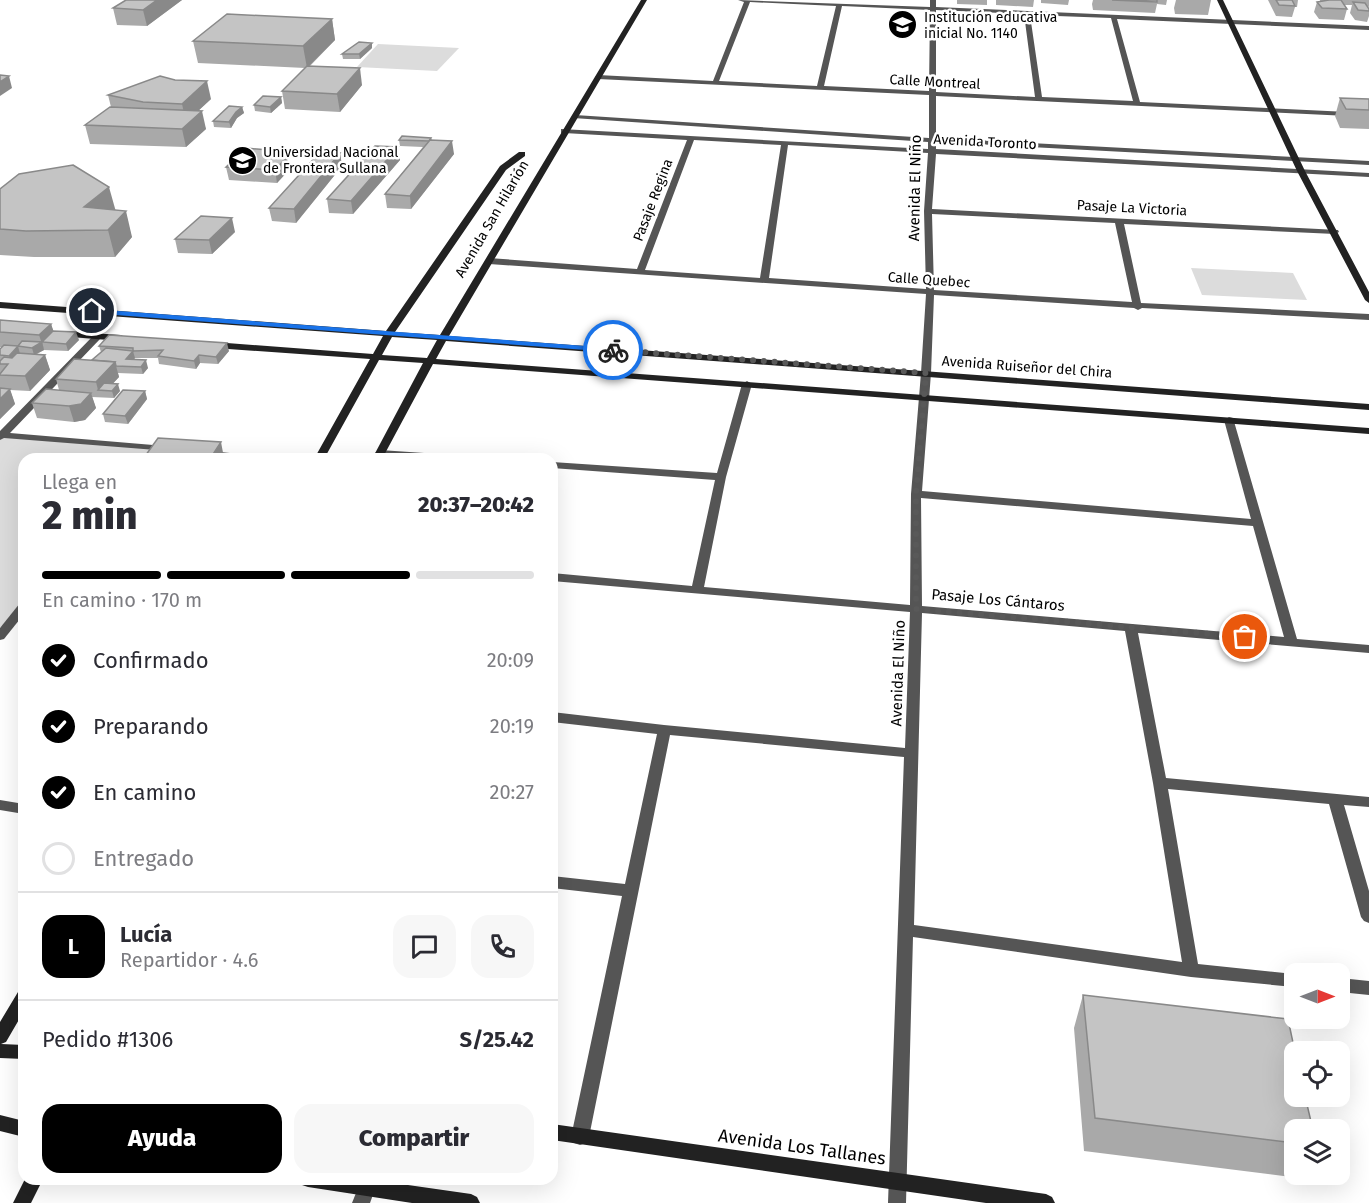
<!DOCTYPE html>
<html lang="es">
<head>
<meta charset="utf-8">
<style>
	:root { --surface:#fff; --page:#f7f7f7; --text:#2b2b33; --muted:#7c7c81; --line:#e1e1e2; --accent:#000 }
	body { margin:0; font-family:"Fira Sans",sans-serif; background:var(--page); color:var(--text); height:100vh; display:flex; flex-direction:column; font-size:22px; white-space:nowrap }
	* { box-sizing:border-box; margin:0 }
	p { font-size:20px; color:var(--muted) }
	.icon { flex:none; width:33px; height:33px; fill:none; stroke:currentColor; stroke-width:2; stroke-linecap:round; stroke-linejoin:round }
	.map { position:relative; flex:1; overflow:hidden }
	.drawer { position:absolute; left:18px; top:453px; width:540px; height:732px; display:flex; flex-direction:column; background:var(--surface); border-radius:18px; box-shadow:0 6px 24px #0002 }
	.drawer>* { flex:none }
	.needle { width:39px; rotate:90deg }
	.fabs { position:absolute; left:1284px; top:963px; display:grid; gap:12px }
	.fabs a { display:grid; place-items:center; width:66px; height:66px; border-radius:12px; background:var(--surface); box-shadow:0 6px 24px #0002; font-size:30px }
	.pin { position:absolute; display:grid; place-items:center; width:51px; height:51px; color:#fff; margin:-26px; border:3px solid #fff; border-radius:50%; box-shadow:0 2px 6px #0007 }
	.courier { position:absolute; display:grid; place-items:center; width:60px; height:60px; margin:-30px; border:4px solid #1a73e8; border-radius:50%; background:#fff; color:#222; box-shadow:0 2px 8px #0007 }
	.headline em { font-style:normal; font-weight:800 }
	.headline div { display:flex; flex-direction:column-reverse }
	.headline { display:flex; align-items:center; justify-content:space-between; height:102px; padding:0 24px }
	h1 { font-size:39px; font-weight:800; line-height:45px }
	.bar { display:grid; grid-template-columns:repeat(4,1fr); gap:9px 6px; align-content:center; height:72px; padding:0 24px }
	.bar i { height:8px; border-radius:4px; background:var(--line) }
	.bar .selected { background:var(--accent) }
	.bar p { grid-column:span 4 }
	.line { display:flex; align-items:center; gap:15px; padding:0 24px; border-top:2px solid var(--line) }
	.line div { flex:1 }
	.round { display:grid; place-items:center; flex:none; width:63px; height:63px; border-radius:18px; background:var(--page) }
	ol { padding:0 24px; list-style:none }
	li { display:flex; align-items:center; gap:18px; height:66px }
	li p { margin-inline-start:auto }
	li .icon { padding:6px; border-radius:50%; background:var(--accent); color:#fff; stroke-width:4 }
	li:last-child { color:var(--muted) }
	li i { width:33px; height:33px; border:3px solid var(--line); border-radius:50% }
	.action { display:flex; gap:12px; margin-top:auto; padding:12px 24px }
	.action a { flex:1; height:69px; border-radius:18px; background:var(--accent); color:#fff; font-size:24px; font-weight:800; line-height:69px; text-align:center }
	.action a+a { background:var(--page); color:var(--text) }
	.map>svg:first-child { display:block }
	.green { fill:#dcdcdc }
	.lines { fill:none; stroke-linecap:round; stroke-linejoin:round }
	.street { fill:#555; fill-rule:evenodd }
	.secondary { fill:#222; fill-rule:evenodd }
	.wall { fill:#a9a9a9 }
	.shaded-wall { fill:#898989 }
	.building { fill:#c4c4c4; stroke:#898989; stroke-width:1.5 }
	.route { fill:#1a73e8 }
	.done { stroke:#595959; stroke-width:6; stroke-dasharray:0 10.8 }
	.labels { text-anchor:middle; dominant-baseline:central; stroke-width:5; stroke-linejoin:round; paint-order:stroke }
	.far-poi-label { font-size:14px; fill:#000; stroke:#fff; text-anchor:start }
	.far-street-label { font-size:14px; fill:#000; stroke:#fff }
	.street-label { font-size:15px; fill:#000; stroke:#fff }
	.near-street-label { font-size:18px; fill:#000; stroke:#fff }
</style>
</head>
<body>
<div class="map">
<svg width="1369" height="1203" viewBox="0 0 1369 1203">
	<rect width="100%" height="100%" fill="#fff"/>
	<g class="green">
		<path d="M 378,44 L 459,48 L 437,71 L 357,67 Z"/>
		<path d="M 1191,268 L 1293,273 L 1307,300 L 1202,295 Z"/>
		<path d="M 0,437 L 153,448 L 144,459 L 24,459 L 24,606 L 6,628 L 0,627 Z"/>
	</g>
	<g class="lines">
		<g class="street">
			<path d="M 738,0 L 930,7 L 930,0 L 936,0 L 936,7 L 1369,26 L 1369,30 L 1117,19 L 1140,102 L 1369,113 L 1369,117 L 936,96 L 936,138 L 1369,161 L 1369,165 L 936,142 L 936,149 L 1369,173 L 1369,177 L 936,154 L 932,209 L 1338,230 L 1339,232 L 1335,234 L 1124,224 L 1141,303 L 1369,314 L 1369,320 L 1142,308 L 1138,310 L 1134,308 L 934,295 L 931,373 L 922,491 L 1251,519 L 1224,420 L 1229,417 L 1233,418 L 1297,639 L 1369,645 L 1369,653 L 1138,633 L 1166,778 L 1369,797 L 1369,807 L 1344,805 L 1369,891 L 1369,923 L 1364,921 L 1361,917 L 1329,804 L 1168,789 L 1198,964 L 1294,974 L 1294,987 L 1191,977 L 913,937 L 906,1203 L 888,1203 L 904,757 L 670,735 L 589,1137 L 586,1143 L 580,1145 L 574,1143 L 571,1137 L 622,896 L 552,888 L 552,876 L 625,884 L 657,734 L 552,722 L 552,712 L 664,725 L 905,748 L 910,612 L 552,581 L 552,573 L 692,586 L 715,480 L 552,468 L 552,462 L 717,473 L 742,384 L 747,381 L 752,384 L 726,477 L 704,587 L 910,605 L 911,494 L 921,373 L 926,294 L 489,264 L 485,261 L 489,258 L 637,269 L 687,140 L 564,133 L 561,133 L 561,129 L 928,149 L 928,142 L 573,118 L 572,117 L 575,115 L 929,138 L 929,95 L 598,79 L 595,77 L 598,75 L 713,81 L 744,2 ZM 750,2 L 836,6 L 817,86 L 719,81 ZM 842,6 L 930,10 L 929,91 L 824,86 ZM 936,10 L 1024,14 L 1035,97 L 936,92 ZM 1030,15 L 1111,18 L 1133,101 L 1042,97 ZM 694,140 L 781,145 L 760,278 L 645,270 ZM 788,145 L 928,153 L 924,211 L 926,289 L 769,278 ZM 932,214 L 1115,223 L 1132,302 L 934,290 ZM 921,498 L 1253,526 L 1284,637 L 922,606 ZM 922,613 L 1125,631 L 1153,783 L 1182,962 L 914,925 Z"/>
			<path d="M 97,334 L 100,335 L 100,339 L 10,433 L 165,446 L 169,447 L 170,449 L 169,451 L 4,438 L 0,440 L 0,431 L 94,335 Z"/>
			<path d="M 380,450 L 468,456 L 473,459 L 422,459 L 376,455 L 375,453 Z"/>
			<path d="M 209,451 L 260,456 L 265,459 L 228,459 L 205,456 L 204,454 L 205,452 Z"/>
			<path d="M 24,602 L 24,614 L 4,639 L 0,640 L 0,628 L 20,603 Z"/>
			<path d="M 0,800 L 24,804 L 24,814 L 0,810 Z"/>
			<path d="M 1340,978 L 1369,981 L 1369,995 L 1340,992 Z"/>
			<path d="M 366,1180 L 372,1183 L 375,1189 L 370,1203 L 352,1203 L 360,1183 Z"/>
		</g>
		<g class="secondary">
			<path d="M 641,0 L 647,0 L 449,336 L 1369,404 L 1369,410 L 446,341 L 436,359 L 1369,428 L 1369,434 L 433,364 L 382,459 L 372,459 L 423,363 L 379,360 L 324,459 L 314,459 L 370,359 L 214,348 L 209,345 L 214,342 L 373,354 L 383,336 L 0,308 L 0,302 L 386,331 L 500,166 L 519,152 L 525,152 L 525,156 L 506,170 L 395,332 L 440,335 ZM 392,337 L 437,340 L 427,358 L 382,355 Z"/>
			<path d="M 1217,0 L 1223,0 L 1305,171 L 1369,292 L 1369,303 L 1365,300 L 1297,171 Z"/>
			<path d="M 61,331 L 121,335 L 126,338 L 121,341 L 58,336 L 56,334 Z"/>
			<path d="M 24,990 L 24,1011 L 6,1042 L 1,1044 L 24,1045 L 24,1059 L 0,1058 L 0,1022 L 18,992 Z"/>
			<path d="M 0,1115 L 24,1121 L 24,1137 L 0,1131 Z"/>
			<path d="M 552,1124 L 1046,1194 L 1052,1197 L 1055,1203 L 986,1203 L 552,1140 Z"/>
			<path d="M 25,1179 L 43,1179 L 31,1203 L 13,1203 Z"/>
			<path d="M 299,1179 L 366,1179 L 471,1194 L 477,1197 L 480,1203 L 412,1203 L 308,1187 L 302,1185 Z"/>
		</g>
	</g>
	<g class="wall">
		<path d="M 124,0 L 182,0 L 147,26 L 117,25 L 113,8 L 126,0 Z"/>
		<path d="M 957,0 L 987,0 L 987,5 L 957,4 Z"/>
		<path d="M 996,0 L 1034,0 L 1033,7 L 996,5 Z"/>
		<path d="M 1041,0 L 1069,0 L 1068,5 L 1041,3 Z"/>
		<path d="M 1093,0 L 1167,0 L 1166,5 L 1157,4 L 1155,13 L 1093,10 L 1092,4 Z"/>
		<path d="M 1176,0 L 1211,0 L 1208,15 L 1175,14 L 1174,8 Z"/>
		<path d="M 1268,0 L 1298,0 L 1297,7 L 1295,7 L 1292,17 L 1276,16 Z"/>
		<path d="M 1320,0 L 1369,0 L 1369,7 L 1367,6 L 1369,9 L 1369,16 L 1367,22 L 1355,20 L 1350,13 L 1352,5 L 1344,5 L 1347,9 L 1344,20 L 1319,19 L 1314,12 L 1317,2 L 1320,1 Z"/>
		<path d="M 332,19 L 335,40 L 310,66 L 362,85 L 340,112 L 285,109 L 282,91 L 305,68 L 198,63 L 193,41 Z"/>
		<path d="M 372,48 L 360,59 L 343,59 L 342,54 Z"/>
		<path d="M 108,95 L 211,99 L 198,111 L 206,129 L 186,147 L 90,144 L 85,125 L 111,107 Z"/>
		<path d="M 281,97 L 282,103 L 271,113 L 255,111 L 254,105 Z"/>
		<path d="M 1340,98 L 1369,99 L 1369,129 L 1340,128 L 1335,116 Z"/>
		<path d="M 242,107 L 244,113 L 237,118 L 231,128 L 214,127 L 213,121 Z"/>
		<path d="M 431,138 L 432,140 L 454,154 L 411,209 L 387,208 L 385,194 L 423,147 L 400,146 L 399,140 Z"/>
		<path d="M 398,147 L 400,160 L 353,214 L 329,213 L 327,199 Z"/>
		<path d="M 340,153 L 342,166 L 296,223 L 272,221 L 269,208 Z"/>
		<path d="M 281,157 L 289,170 L 277,183 L 229,180 L 226,167 Z"/>
		<path d="M 0,189 L 115,210 L 132,237 L 115,257 L 34,257 L 0,255 Z"/>
		<path d="M 235,232 L 212,254 L 178,253 L 175,239 Z"/>
		<path d="M 0,320 L 51,324 L 53,331 L 79,340 L 68,351 L 44,350 L 37,354 L 45,355 L 50,370 L 30,391 L 10,390 L 15,404 L 0,419 L 0,349 L 2,347 L 0,347 Z"/>
		<path d="M 99,346 L 229,351 L 218,364 L 200,363 L 196,369 L 159,364 L 158,358 L 135,358 L 134,355 L 135,358 L 134,359 L 148,368 L 143,374 L 118,373 L 119,377 L 113,383 L 120,391 L 114,398 L 92,397 L 96,408 L 85,420 L 74,422 L 37,418 L 32,403 L 59,390 L 56,379 L 92,360 L 101,352 Z"/>
		<path d="M 145,391 L 147,399 L 128,424 L 105,422 L 103,414 Z"/>
		<path d="M 1083,995 L 1294,1143 L 1294,1174 L 1301,1174 L 1299,1178 L 1084,1151 L 1074,1028 Z"/>
	</g>
	<g class="shaded-wall">
		<path d="M 157,0 L 182,0 L 147,26 L 143,10 Z"/>
		<path d="M 332,19 L 335,40 L 307,68 L 303,46 Z"/>
		<path d="M 372,43 L 372,48 L 360,59 L 359,54 Z"/>
		<path d="M 360,68 L 362,85 L 340,112 L 337,94 Z"/>
		<path d="M 9,76 L 12,88 L 0,96 L 0,82 Z"/>
		<path d="M 207,81 L 211,99 L 186,122 L 182,104 Z"/>
		<path d="M 281,97 L 282,103 L 271,113 L 270,107 Z"/>
		<path d="M 242,107 L 244,113 L 237,118 L 231,128 L 229,122 L 236,112 Z"/>
		<path d="M 202,111 L 206,129 L 186,147 L 182,129 Z"/>
		<path d="M 452,141 L 454,154 L 411,209 L 410,196 Z"/>
		<path d="M 398,147 L 400,160 L 353,214 L 351,201 Z"/>
		<path d="M 280,151 L 282,162 L 287,157 L 289,170 L 277,183 L 275,170 Z"/>
		<path d="M 340,153 L 342,166 L 296,223 L 294,209 Z"/>
		<path d="M 109,187 L 116,212 L 84,207 Z"/>
		<path d="M 126,211 L 132,237 L 115,257 L 108,230 Z"/>
		<path d="M 232,218 L 235,232 L 212,254 L 209,240 Z"/>
		<path d="M 51,324 L 56,338 L 42,342 L 44,350 L 39,335 Z"/>
		<path d="M 76,332 L 79,340 L 68,351 L 66,344 Z"/>
		<path d="M 42,342 L 44,350 L 34,355 L 32,348 Z"/>
		<path d="M 227,343 L 229,351 L 218,364 L 216,357 Z"/>
		<path d="M 18,346 L 20,354 L 11,363 L 9,356 Z"/>
		<path d="M 133,351 L 135,358 L 128,366 L 126,359 Z"/>
		<path d="M 45,355 L 50,370 L 30,391 L 25,376 Z"/>
		<path d="M 199,355 L 200,363 L 196,369 L 194,361 Z"/>
		<path d="M 146,360 L 148,368 L 143,374 L 141,367 Z"/>
		<path d="M 115,362 L 119,377 L 107,390 L 98,390 L 96,382 Z"/>
		<path d="M 118,384 L 120,391 L 114,398 L 112,391 Z"/>
		<path d="M 10,389 L 15,404 L 0,419 L 0,399 Z"/>
		<path d="M 145,391 L 147,399 L 128,424 L 125,416 Z"/>
		<path d="M 91,393 L 96,408 L 85,420 L 74,422 L 69,406 Z"/>
		<path d="M 221,442 L 224,458 L 224,459 L 210,459 Z"/>
	</g>
	<g class="building">
		<path d="M 126,0 L 157,0 L 143,10 L 113,8 Z"/>
		<path d="M 1112,0 L 1157,0 L 1157,2 Z"/>
		<path d="M 1276,0 L 1292,0 L 1295,6 L 1279,5 Z"/>
		<path d="M 1329,0 L 1341,0 L 1347,9 L 1322,8 L 1317,2 Z"/>
		<path d="M 1353,2 L 1365,3 L 1369,9 L 1369,11 L 1358,10 Z"/>
		<path d="M 227,14 L 332,19 L 303,46 L 193,41 Z"/>
		<path d="M 359,42 L 372,43 L 359,54 L 342,54 Z"/>
		<path d="M 307,66 L 360,68 L 337,94 L 282,91 Z"/>
		<path d="M 0,75 L 9,76 L 0,82 Z"/>
		<path d="M 160,76 L 175,80 L 207,81 L 182,104 L 143,102 L 108,95 Z"/>
		<path d="M 263,96 L 281,97 L 270,107 L 254,105 Z"/>
		<path d="M 1340,98 L 1369,99 L 1369,110 L 1346,109 Z"/>
		<path d="M 229,106 L 242,107 L 236,112 L 229,122 L 213,121 Z"/>
		<path d="M 110,107 L 202,111 L 182,129 L 85,125 Z"/>
		<path d="M 402,136 L 431,138 L 429,141 L 399,140 Z"/>
		<path d="M 430,140 L 452,141 L 410,196 L 385,194 Z"/>
		<path d="M 375,146 L 398,147 L 351,201 L 327,199 Z"/>
		<path d="M 246,148 L 280,151 L 279,156 L 287,157 L 275,170 L 226,167 Z"/>
		<path d="M 319,153 L 340,153 L 294,209 L 269,208 Z"/>
		<path d="M 73,165 L 109,187 L 84,207 L 126,211 L 108,230 L 26,231 L 0,229 L 0,189 L 19,174 Z"/>
		<path d="M 201,216 L 232,218 L 209,240 L 175,239 Z"/>
		<path d="M 0,320 L 51,324 L 39,335 L 0,332 Z"/>
		<path d="M 53,331 L 76,332 L 66,344 L 42,342 Z"/>
		<path d="M 109,335 L 227,343 L 216,357 L 199,355 L 194,361 L 158,356 L 163,350 L 133,351 L 133,348 L 99,346 Z"/>
		<path d="M 22,341 L 42,342 L 32,348 L 18,346 L 9,356 L 0,355 L 0,349 L 4,345 L 18,346 Z"/>
		<path d="M 106,348 L 133,351 L 126,359 L 146,360 L 141,367 L 116,366 L 115,362 L 92,360 Z"/>
		<path d="M 17,353 L 45,355 L 25,376 L 0,375 L 0,374 L 8,364 L 0,364 L 0,361 L 4,357 L 12,358 Z"/>
		<path d="M 74,359 L 115,362 L 96,382 L 56,379 Z"/>
		<path d="M 104,383 L 118,384 L 112,391 L 98,390 Z"/>
		<path d="M 0,388 L 10,389 L 0,399 Z"/>
		<path d="M 46,389 L 91,393 L 81,404 L 69,406 L 32,403 Z"/>
		<path d="M 123,390 L 145,391 L 125,416 L 103,414 Z"/>
		<path d="M 158,438 L 221,442 L 210,459 L 143,459 Z"/>
		<path d="M 1083,995 L 1288,1019 L 1295,1052 L 1294,1096 L 1305,1096 L 1313,1130 L 1294,1130 L 1294,1143 L 1095,1118 Z"/>
	</g>
	<path class="route" d="M 92,309 L 613,348 L 616,350 L 613,352 L 89,313 Z"/>
	<g class="lines">
		<path class="done" d="M 613,350 L 926,373 L 916,494 L 916,609 L 1245,637"/>
	</g>
	<defs>
		<symbol id="school-disc" viewBox="-11 -11 22 22"><circle r="9.5" fill="#000" stroke="#fff"/><path d="M0-5L7-2L0 1L-7-2ZM-4 1L0 2.5L4 1V4Q0 6-4 4Z" fill="#fff"/></symbol>
		<symbol id="university-disc" viewBox="-11 -11 22 22"><circle r="9.5" fill="#000" stroke="#fff"/><path d="M0-5L7-2L0 1L-7-2ZM-4 1L0 2.5L4 1V4Q0 6-4 4Z" fill="#fff"/></symbol>
	</defs>
	<g fill-rule="evenodd">
		<use href="#school-disc" x="886" y="8" width="33" height="33"/>
		<use href="#university-disc" x="226" y="144" width="33" height="33"/>
	</g>
	<g class="labels">
		<g class="far-poi-label">
			<text x="924" y="17">Institución educativa<tspan x="924" dy="16">inicial No. 1140</tspan></text>
			<text x="263" y="152">Universidad Nacional<tspan x="263" dy="16">de Frontera Sullana</tspan></text>
		</g>
		<g class="far-street-label">
			<text transform="translate(935 82) rotate(3)">Calle Montreal</text>
			<text transform="translate(985 142) rotate(3)">Avenida Toronto</text>
			<text transform="translate(653 200) rotate(-69)">Pasaje Regina</text>
			<text transform="translate(1132 208) rotate(3)">Pasaje La Victoria</text>
			<text transform="translate(492 219) rotate(-60)">Avenida San Hilarión</text>
			<text transform="translate(929 280) rotate(4)">Calle Quebec</text>
			<text transform="translate(1027 367) rotate(4)">Avenida Ruiseñor del Chira</text>
		</g>
		<g class="street-label">
			<text transform="translate(915 188) rotate(-89)">Avenida El Niño</text>
			<text transform="translate(998 600) rotate(5)">Pasaje Los Cántaros</text>
			<text transform="translate(898 673) rotate(-88)">Avenida El Niño</text>
		</g>
		<g class="near-street-label">
			<text transform="translate(802 1147) rotate(8)">Avenida Los Tallanes</text>
		</g>
	</g>
</svg>
<div class="fabs">
<a><svg class="needle" viewBox="-14 -14 28 28"><path d="M0-13l5 13h-10z" fill="#e53935"/><path d="M0 13l5-13h-10z" fill="#7c7c81"/></svg></a>
<a><svg class="icon" aria-label="locate" viewBox="0 0 24 24"><circle cx="12" cy="12" r="6"/><path d="M12 2v4M12 18v4M2 12h4M18 12h4"/></svg></a>
<a><svg class="icon" aria-label="layers" viewBox="0 0 24 24"><path d="M12 4l9 5-9 5-9-5zM3 14l9 5 9-5"/></svg></a>
</div>
<div class="pin" style="left:1245px;top:637px;background:#ea580c"><svg class="icon" aria-label="bag" viewBox="0 0 24 24"><path d="M5 8h14l-1 12H6zM9 8a3 3 0 0 1 6 0"/></svg></div>
<div class="pin" style="left:92px;top:311px;background:#1f2937"><svg class="icon" aria-label="home" viewBox="0 0 24 24"><path d="M3 11l9-7 9 7M6 9v11h12V9"/></svg></div>
<div class="courier" style="left:613px;top:350px"><svg class="icon" aria-label="bike" viewBox="0 0 24 24"><circle cx="6" cy="16" r="4"/><circle cx="18" cy="16" r="4"/><path d="M6 16l4-8h5l3 8M10 8l3 8H6M13 5h3"/></svg></div>
<section class="drawer">
<div class="headline"><div><h1>2 min</h1><p>Llega en</p></div><em>20:37–20:42</em></div>
<div class="bar"><i class="selected"></i><i class="selected"></i><i class="selected"></i><i></i><p>En camino · 170 m</p></div>
<ol>
<li><svg class="icon" aria-label="check" viewBox="0 0 24 24"><path d="M5 12l5 5 9-10"/></svg>Confirmado<p>20:09</p></li>
<li><svg class="icon" aria-label="check" viewBox="0 0 24 24"><path d="M5 12l5 5 9-10"/></svg>Preparando<p>20:19</p></li>
<li><svg class="icon" aria-label="check" viewBox="0 0 24 24"><path d="M5 12l5 5 9-10"/></svg>En camino<p>20:27</p></li>
<li><i></i>Entregado</li>
</ol>
<div class="line" style="height:108px"><b class="round" style="background:var(--accent);color:#fff">L</b><div><b>Lucía</b><p>Repartidor · 4.6</p></div><a class="round"><svg class="icon" aria-label="chat" viewBox="0 0 24 24"><path d="M4 5h16v11H9l-5 4z"/></svg></a><a class="round"><svg class="icon" aria-label="phone" viewBox="0 0 24 24"><path d="M5 4h4l2 5-3 2q2 4 5 5l2-3 5 2v4C11 20 4 13 5 4z"/></svg></a></div>
<div class="line" style="height:78px"><div>Pedido #1306</div><b>S/25.42</b></div>
<div class="action"><a>Ayuda</a><a>Compartir</a></div>
</section>
</div>
</body>
</html>
